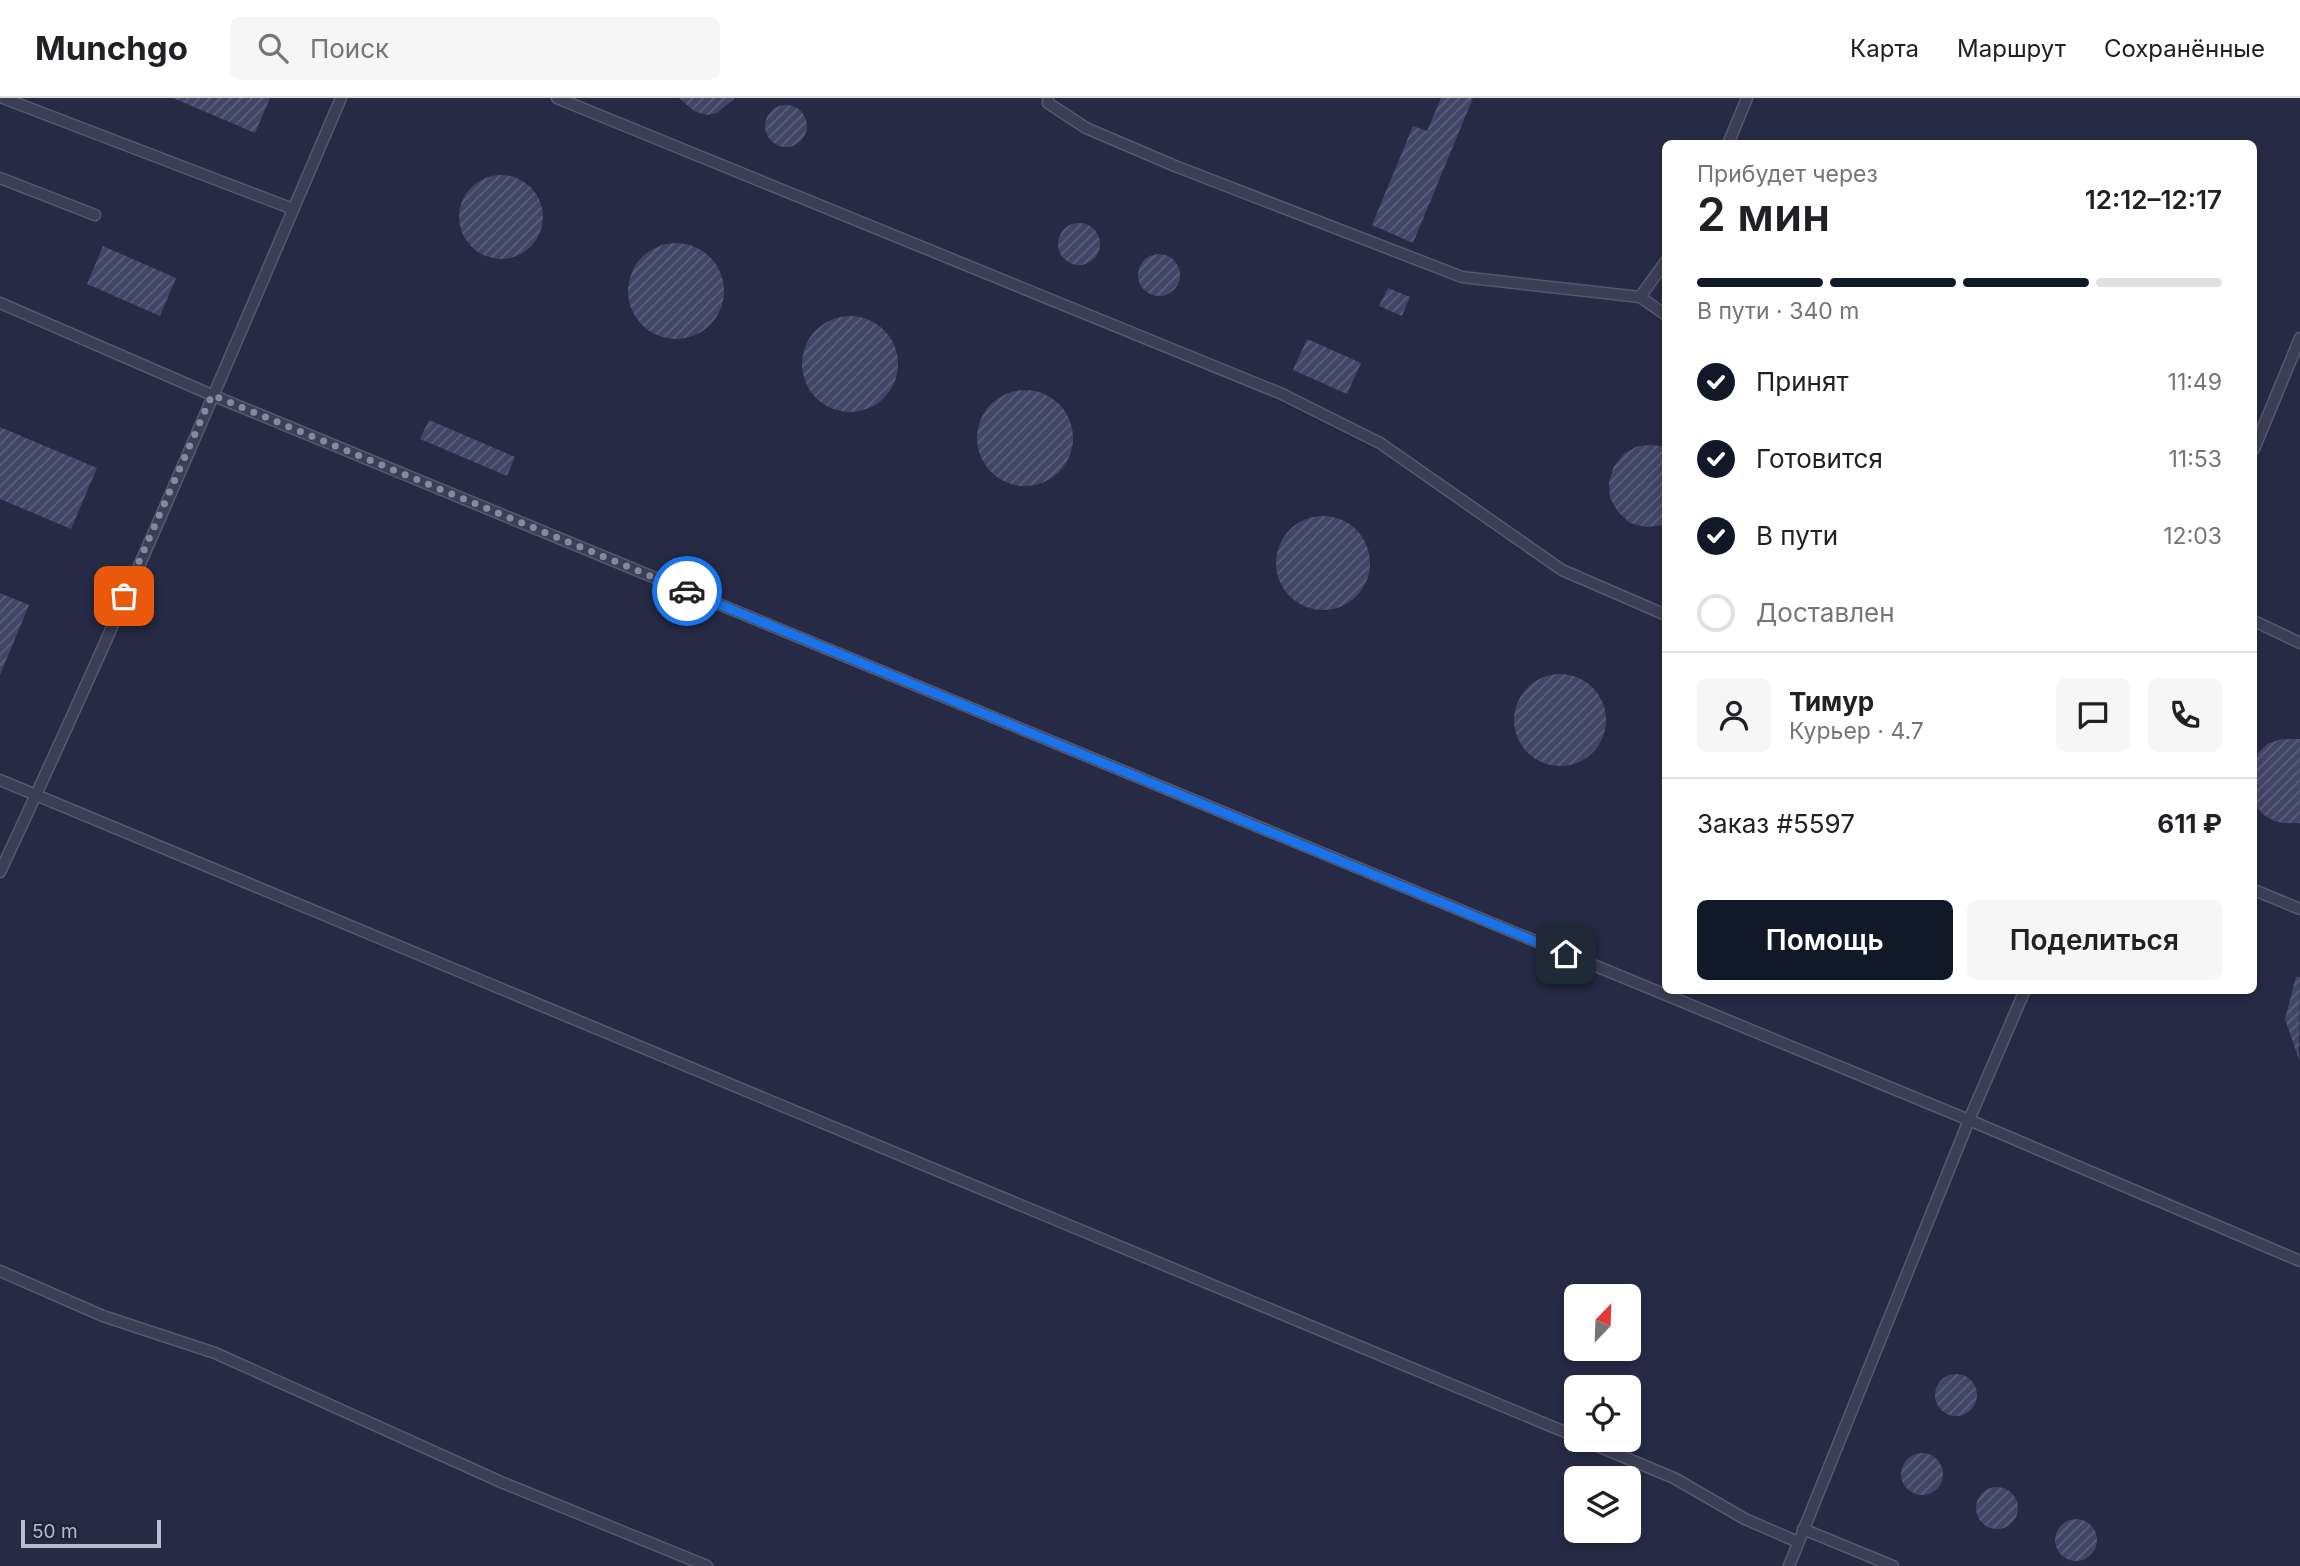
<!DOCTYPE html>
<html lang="ru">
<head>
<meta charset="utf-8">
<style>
	:root { --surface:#fff; --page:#f6f6f6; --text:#202124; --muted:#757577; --line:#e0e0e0; --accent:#111827 }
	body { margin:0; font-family:Inter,sans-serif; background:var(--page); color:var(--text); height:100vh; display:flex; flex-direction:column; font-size:26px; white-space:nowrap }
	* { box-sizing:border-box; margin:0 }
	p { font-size:23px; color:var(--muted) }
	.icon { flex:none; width:38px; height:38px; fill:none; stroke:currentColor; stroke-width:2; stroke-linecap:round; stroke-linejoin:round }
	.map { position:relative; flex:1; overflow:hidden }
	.side { position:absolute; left:1662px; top:42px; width:595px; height:854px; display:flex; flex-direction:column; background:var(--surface); border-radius:10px; box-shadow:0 4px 10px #0003 }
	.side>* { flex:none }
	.needle { width:46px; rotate:23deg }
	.controls { position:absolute; left:1564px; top:1186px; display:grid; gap:14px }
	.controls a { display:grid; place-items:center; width:77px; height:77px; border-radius:10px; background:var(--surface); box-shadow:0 4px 10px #0003; font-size:35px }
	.scale { position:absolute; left:21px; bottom:18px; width:140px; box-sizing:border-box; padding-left:7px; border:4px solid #b8bace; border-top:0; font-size:19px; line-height:24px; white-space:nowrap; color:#b8bace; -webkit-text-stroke:5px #1f223a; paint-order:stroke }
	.pin { position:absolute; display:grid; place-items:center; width:60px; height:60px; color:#fff; margin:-30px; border-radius:14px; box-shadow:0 4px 10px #0006 }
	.courier { position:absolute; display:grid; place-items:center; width:70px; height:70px; margin:-35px; border:5px solid #1a73e8; border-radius:50%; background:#fff; color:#222; box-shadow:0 2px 9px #0007 }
	.headline em { font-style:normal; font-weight:600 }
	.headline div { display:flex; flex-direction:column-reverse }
	.headline { display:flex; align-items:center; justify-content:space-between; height:119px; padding:0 35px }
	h1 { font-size:46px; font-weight:600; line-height:52px }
	.bar { display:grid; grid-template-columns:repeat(4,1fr); gap:10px 7px; align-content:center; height:84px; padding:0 35px }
	.bar i { height:9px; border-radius:5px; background:var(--line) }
	.bar .selected { background:var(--accent) }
	.bar p { grid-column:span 4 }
	.line { display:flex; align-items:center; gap:18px; padding:0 35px; border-top:2px solid var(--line) }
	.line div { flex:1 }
	.round { display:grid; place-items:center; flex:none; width:74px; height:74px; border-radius:10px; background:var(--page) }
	ol { padding:0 35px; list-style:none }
	li { display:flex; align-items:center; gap:21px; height:77px }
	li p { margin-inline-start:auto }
	li .icon { padding:7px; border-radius:50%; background:var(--accent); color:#fff; stroke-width:4 }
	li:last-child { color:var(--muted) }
	li i { width:38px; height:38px; border:4px solid var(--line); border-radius:50% }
	.button { display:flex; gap:14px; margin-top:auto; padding:14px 35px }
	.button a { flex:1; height:80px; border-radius:10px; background:var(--accent); color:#fff; font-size:28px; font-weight:600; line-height:80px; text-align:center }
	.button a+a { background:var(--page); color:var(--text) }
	header { display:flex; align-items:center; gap:42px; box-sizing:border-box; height:98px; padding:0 35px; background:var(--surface); border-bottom:2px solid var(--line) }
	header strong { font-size:33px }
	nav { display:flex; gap:38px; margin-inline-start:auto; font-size:24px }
	.search { width:490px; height:63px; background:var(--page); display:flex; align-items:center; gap:18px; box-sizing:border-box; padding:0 24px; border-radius:10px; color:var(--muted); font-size:26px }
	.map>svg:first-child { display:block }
	.building { fill:url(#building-hatch) }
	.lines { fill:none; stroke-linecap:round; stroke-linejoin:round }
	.service-casing { stroke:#56586f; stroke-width:13 }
	.service { stroke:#3b3e55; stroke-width:10 }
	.done { stroke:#85889e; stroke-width:7; stroke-dasharray:0 12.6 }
	.route { stroke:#1a73e8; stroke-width:9 }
</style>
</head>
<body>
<header>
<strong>Munchgo</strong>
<div class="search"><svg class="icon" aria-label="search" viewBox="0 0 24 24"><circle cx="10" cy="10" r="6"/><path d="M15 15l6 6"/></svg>Поиск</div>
<nav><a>Карта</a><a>Маршрут</a><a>Сохранённые</a></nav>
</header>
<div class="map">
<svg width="2300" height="1468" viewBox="0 0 2300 1468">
	<defs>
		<pattern id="building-hatch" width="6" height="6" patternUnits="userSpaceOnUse" patternTransform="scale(1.75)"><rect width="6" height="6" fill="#424666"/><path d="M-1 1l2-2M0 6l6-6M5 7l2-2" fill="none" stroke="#5b5f7b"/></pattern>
	</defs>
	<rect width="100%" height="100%" fill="#262a45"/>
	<g class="building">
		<path d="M 173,0 L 270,0 L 255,35 Z"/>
		<path d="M 679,0 L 735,0 L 717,15 L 707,17 L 694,13 Z"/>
		<path d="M 1441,0 L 1473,0 L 1413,145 L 1372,127 L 1413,28 L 1427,33 Z"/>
		<circle cx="786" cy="28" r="21"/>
		<circle cx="501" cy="119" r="42"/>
		<circle cx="1079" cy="146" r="21"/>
		<circle cx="676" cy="193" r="48"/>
		<path d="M 103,148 L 176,180 L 160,218 L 87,186 Z"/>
		<circle cx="1159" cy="177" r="21"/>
		<path d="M 1388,190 L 1410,199 L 1402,218 L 1379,208 Z"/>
		<circle cx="850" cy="266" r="48"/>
		<path d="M 1307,241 L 1361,265 L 1347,296 L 1293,272 Z"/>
		<circle cx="1025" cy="340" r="48"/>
		<path d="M 429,322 L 515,359 L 507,378 L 420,341 Z"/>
		<path d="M 0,329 L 97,370 L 71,431 L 0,401 Z"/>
		<path d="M 1653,347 L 1666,349 L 1666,427 L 1646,429 L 1630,425 L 1618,414 L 1610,400 L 1609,384 L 1614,368 L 1625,355 L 1638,348 Z"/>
		<circle cx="1323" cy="465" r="47"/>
		<path d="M 0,495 L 29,507 L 0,577 Z"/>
		<circle cx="1560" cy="622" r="46"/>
		<path d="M 2282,641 L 2300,641 L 2300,725 L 2284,725 L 2274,723 L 2264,717 L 2254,707 L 2254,659 L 2267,646 Z"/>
		<path d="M 2296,879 L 2300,879 L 2299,962 L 2285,921 Z"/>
		<circle cx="1956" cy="1297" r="21"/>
		<circle cx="1922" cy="1376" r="21"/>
		<circle cx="1997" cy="1410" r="21"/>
		<circle cx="2076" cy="1442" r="21"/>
	</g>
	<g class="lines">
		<defs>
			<g id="service">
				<path d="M 3,0 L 293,111"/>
				<path d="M 557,0 L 1282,296 L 1380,345 L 1562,472 L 1666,517"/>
				<path d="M 1048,0 L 1048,5 L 1086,30 L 1175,68 L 1462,179 L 1640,199 L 1666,217"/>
				<path d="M 1728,46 L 1747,0"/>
				<path d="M 0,80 L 95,117"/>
				<path d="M 1640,199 L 1666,163"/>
				<path d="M 0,205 L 212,297 L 1969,1022 L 2300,1163"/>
				<path d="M 2254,351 L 2300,240"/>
				<path d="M 2254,523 L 2300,545"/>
				<path d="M 0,682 L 1577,1339"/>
				<path d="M 0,774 C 120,519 230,259 341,0"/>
				<path d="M 2254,792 L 2300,811"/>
				<path d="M 0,1173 L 103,1218 L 215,1255 L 501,1384 L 707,1468"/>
				<path d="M 1583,1342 L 1674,1380 L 1745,1421 L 1798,1444"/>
				<path d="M 1803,1431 L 1893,1468"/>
				<path d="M 1789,1468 L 1969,1022 L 2025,892"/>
			</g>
		</defs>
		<use href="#service" class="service-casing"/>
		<use href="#service" class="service"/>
	</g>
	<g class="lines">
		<path class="done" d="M 124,498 L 212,297 L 687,493"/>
		<path class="route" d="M 687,493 L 1566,856"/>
	</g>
</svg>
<div class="controls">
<a><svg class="needle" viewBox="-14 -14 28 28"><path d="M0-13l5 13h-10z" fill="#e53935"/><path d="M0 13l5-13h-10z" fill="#757577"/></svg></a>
<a><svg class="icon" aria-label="locate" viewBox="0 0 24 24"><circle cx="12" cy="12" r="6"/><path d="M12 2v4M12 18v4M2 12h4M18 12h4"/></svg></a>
<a><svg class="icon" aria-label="layers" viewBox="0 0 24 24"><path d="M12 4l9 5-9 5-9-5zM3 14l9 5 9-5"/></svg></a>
</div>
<div class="scale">50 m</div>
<div class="pin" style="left:124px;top:498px;background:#ea580c"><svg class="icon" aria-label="bag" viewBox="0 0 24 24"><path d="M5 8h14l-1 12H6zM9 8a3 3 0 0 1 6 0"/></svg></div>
<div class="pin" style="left:1566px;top:856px;background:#1f2937"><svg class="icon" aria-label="home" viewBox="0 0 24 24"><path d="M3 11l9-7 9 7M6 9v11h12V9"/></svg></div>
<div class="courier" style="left:687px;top:493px"><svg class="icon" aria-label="car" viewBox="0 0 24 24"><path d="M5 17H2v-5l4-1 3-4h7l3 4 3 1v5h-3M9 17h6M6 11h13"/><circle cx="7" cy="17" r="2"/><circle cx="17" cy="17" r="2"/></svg></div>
<section class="side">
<div class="headline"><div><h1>2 мин</h1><p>Прибудет через</p></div><em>12:12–12:17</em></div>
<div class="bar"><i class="selected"></i><i class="selected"></i><i class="selected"></i><i></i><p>В пути · 340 m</p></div>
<ol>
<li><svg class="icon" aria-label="check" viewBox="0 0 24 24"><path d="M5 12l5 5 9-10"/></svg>Принят<p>11:49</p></li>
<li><svg class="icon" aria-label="check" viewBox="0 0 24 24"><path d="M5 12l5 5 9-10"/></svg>Готовится<p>11:53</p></li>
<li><svg class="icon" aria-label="check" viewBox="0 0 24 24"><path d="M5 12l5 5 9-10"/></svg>В пути<p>12:03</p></li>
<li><i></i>Доставлен</li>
</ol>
<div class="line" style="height:126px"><a class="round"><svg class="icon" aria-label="person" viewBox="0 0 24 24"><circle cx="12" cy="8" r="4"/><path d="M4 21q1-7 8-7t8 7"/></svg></a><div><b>Тимур</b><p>Курьер · 4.7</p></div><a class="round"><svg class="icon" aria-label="chat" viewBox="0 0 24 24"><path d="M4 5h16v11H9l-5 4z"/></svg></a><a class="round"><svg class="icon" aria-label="phone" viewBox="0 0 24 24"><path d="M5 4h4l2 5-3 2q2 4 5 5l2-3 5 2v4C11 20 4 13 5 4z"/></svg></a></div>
<div class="line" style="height:91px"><div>Заказ #5597</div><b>611 ₽</b></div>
<div class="button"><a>Помощь</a><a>Поделиться</a></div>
</section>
</div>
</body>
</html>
